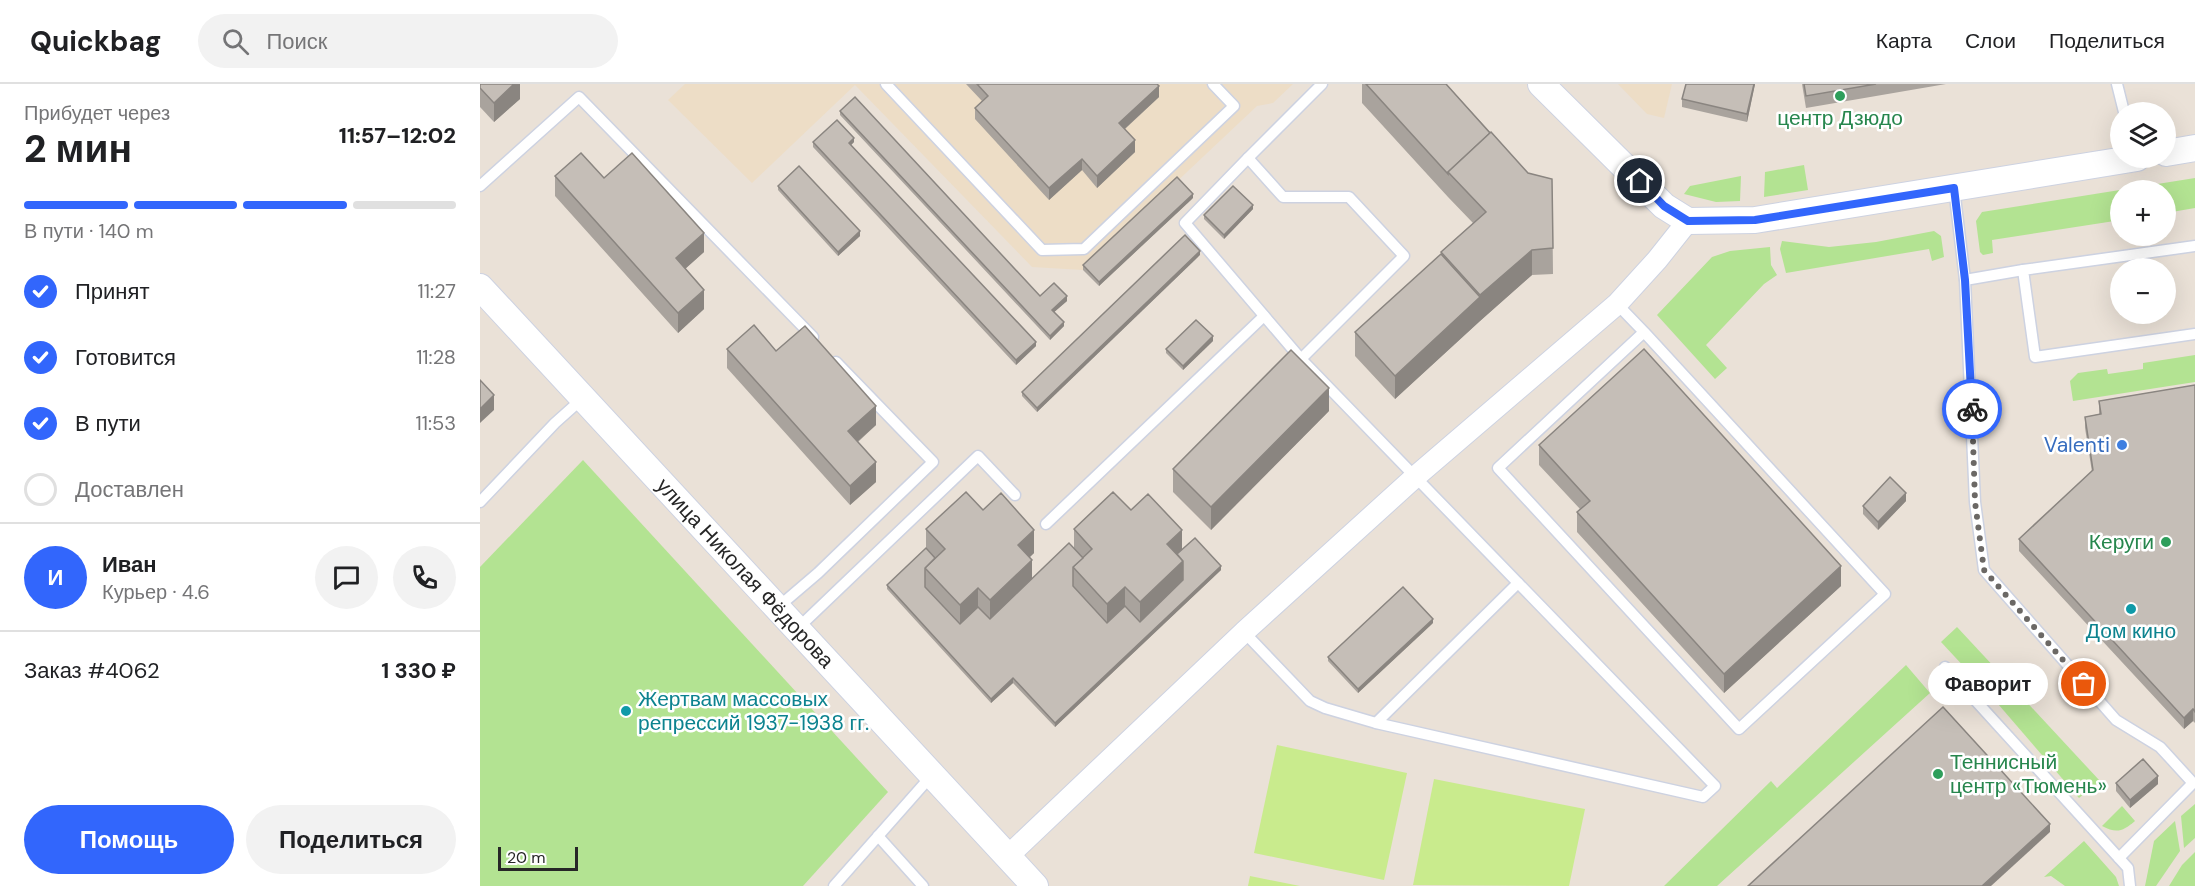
<!DOCTYPE html>
<html lang="ru">
<head>
<meta charset="utf-8">
<style>
	:root { --surface:#fff; --page:#f2f2f2; --text:#202124; --muted:#757577; --line:#e0e0e0; --accent:#3266fc }
	body { margin:0; font-family:"DM Sans",sans-serif; background:var(--page); color:var(--text); height:100vh; display:flex; flex-direction:column; font-size:22px; white-space:nowrap }
	* { box-sizing:border-box; margin:0 }
	p { font-size:20px; color:var(--muted) }
	.icon { flex:none; width:33px; height:33px; fill:none; stroke:currentColor; stroke-width:2; stroke-linecap:round; stroke-linejoin:round }
	.map { position:relative; flex:1; overflow:hidden }
	.side { display:flex; flex-direction:column; background:var(--surface); width:480px }
	.side>* { flex:none }
	.fabs { position:absolute; left:1630px; top:18px; display:grid; gap:12px }
	.fabs a { display:grid; place-items:center; width:66px; height:66px; border-radius:50%; background:var(--surface); box-shadow:0 6px 24px #0002; font-size:30px }
	.scale { position:absolute; left:18px; bottom:15px; width:80px; box-sizing:border-box; padding-left:6px; border:3px solid #272727; border-top:0; font-size:16px; line-height:21px; white-space:nowrap; color:#272727; -webkit-text-stroke:4px #fff; paint-order:stroke }
	.pin { position:absolute; display:grid; place-items:center; width:51px; height:51px; color:#fff; margin:-26px; border:3px solid #fff; border-radius:50%; box-shadow:0 2px 6px #0007 }
	.courier { position:absolute; display:grid; place-items:center; width:60px; height:60px; margin:-30px; border:4px solid #3266fc; border-radius:50%; background:#fff; color:#222; box-shadow:0 2px 8px #0007 }
	.bubble { position:absolute; height:42px; border-radius:21px; background:var(--surface); box-shadow:0 6px 24px #0002; font-size:20px; font-weight:800; line-height:42px; text-align:center }
	.head em { font-style:normal; font-weight:800 }
	.head div { display:flex; flex-direction:column-reverse }
	.head { display:flex; align-items:center; justify-content:space-between; height:102px; padding:0 24px }
	h1 { font-size:39px; font-weight:800; line-height:45px }
	.bar { display:grid; grid-template-columns:repeat(4,1fr); gap:9px 6px; align-content:center; height:72px; padding:0 24px }
	.bar i { height:8px; border-radius:4px; background:var(--line) }
	.bar .active { background:var(--accent) }
	.bar p { grid-column:span 4 }
	.line { display:flex; align-items:center; gap:15px; padding:0 24px; border-top:2px solid var(--line) }
	.line div { flex:1 }
	.round { display:grid; place-items:center; flex:none; width:63px; height:63px; border-radius:32px; background:var(--page) }
	ol { padding:0 24px; list-style:none }
	li { display:flex; align-items:center; gap:18px; height:66px }
	li p { margin-inline-start:auto }
	li .icon { padding:6px; border-radius:50%; background:var(--accent); color:#fff; stroke-width:4 }
	li:last-child { color:var(--muted) }
	li i { width:33px; height:33px; border:3px solid var(--line); border-radius:50% }
	.primary-button { display:flex; gap:12px; margin-top:auto; padding:12px 24px }
	.primary-button a { flex:1; height:69px; border-radius:36px; background:var(--accent); color:#fff; font-size:24px; font-weight:800; line-height:69px; text-align:center }
	.primary-button a+a { background:var(--page); color:var(--text) }
	header { display:flex; align-items:center; gap:36px; box-sizing:border-box; height:84px; padding:0 30px; background:var(--surface); border-bottom:2px solid var(--line) }
	header strong { font-size:28px }
	nav { display:flex; gap:33px; margin-inline-start:auto; font-size:21px }
	.search { width:420px; height:54px; background:var(--page); display:flex; align-items:center; gap:15px; box-sizing:border-box; padding:0 21px; border-radius:33px; color:var(--muted); font-size:22px }
	main { display:flex; flex:1; min-height:0 }
	.map>svg:first-child { display:block }
	.education { fill:#edddc6 }
	.green { fill:#b3e392 }
	.pitch { fill:#c9eb8d }
	.lines { fill:none; stroke-linecap:round; stroke-linejoin:round }
	.service-casing { stroke:#cdd2e1; stroke-width:13 }
	.minor-casing { stroke:#cdd2e1; stroke-width:23 }
	.tertiary-casing { stroke:#cdd2e1; stroke-width:28 }
	.service { stroke:#fff; stroke-width:10 }
	.minor { stroke:#fff; stroke-width:21 }
	.tertiary { stroke:#fff; stroke-width:26 }
	.wall { fill:#a9a39d }
	.shaded-wall { fill:#8a8580 }
	.building { fill:#c5beb7; stroke:#8a8580; stroke-width:1.5 }
	.done { stroke:#6b6865; stroke-width:6; stroke-dasharray:0 10.8 }
	.route { stroke:#3266fc; stroke-width:8 }
	.leisure-dot { fill:#2e9e5b; stroke:#fff; stroke-width:2 }
	.shop-dot { fill:#3f7fe0; stroke:#fff; stroke-width:2 }
	.culture-dot { fill:#0f9aa8; stroke:#fff; stroke-width:2 }
	.labels { text-anchor:middle; dominant-baseline:central; stroke-width:5; stroke-linejoin:round; paint-order:stroke }
	.leisure-label { font-size:21px; fill:#27864d; stroke:#fff }
	.shop-label { font-size:21px; fill:#366cbe; stroke:#fff; text-anchor:end }
	.street-label { font-size:21px; fill:#272727; stroke:#fff }
	.culture-label { font-size:21px; fill:#0d838f; stroke:#fff }
</style>
</head>
<body>
<header>
<strong>Quickbag</strong>
<div class="search"><svg class="icon" aria-label="search" viewBox="0 0 24 24"><circle cx="10" cy="10" r="6"/><path d="M15 15l6 6"/></svg>Поиск</div>
<nav><a>Карта</a><a>Слои</a><a>Поделиться</a></nav>
</header>
<main>
<section class="side">
<div class="head"><div><h1>2 мин</h1><p>Прибудет через</p></div><em>11:57–12:02</em></div>
<div class="bar"><i class="active"></i><i class="active"></i><i class="active"></i><i></i><p>В пути · 140 m</p></div>
<ol>
<li><svg class="icon" aria-label="check" viewBox="0 0 24 24"><path d="M5 12l5 5 9-10"/></svg>Принят<p>11:27</p></li>
<li><svg class="icon" aria-label="check" viewBox="0 0 24 24"><path d="M5 12l5 5 9-10"/></svg>Готовится<p>11:28</p></li>
<li><svg class="icon" aria-label="check" viewBox="0 0 24 24"><path d="M5 12l5 5 9-10"/></svg>В пути<p>11:53</p></li>
<li><i></i>Доставлен</li>
</ol>
<div class="line" style="height:108px"><b class="round" style="background:var(--accent);color:#fff">И</b><div><b>Иван</b><p>Курьер · 4.6</p></div><a class="round"><svg class="icon" aria-label="chat" viewBox="0 0 24 24"><path d="M4 5h16v11H9l-5 4z"/></svg></a><a class="round"><svg class="icon" aria-label="phone" viewBox="0 0 24 24"><path d="M5 4h4l2 5-3 2q2 4 5 5l2-3 5 2v4C11 20 4 13 5 4z"/></svg></a></div>
<div class="line" style="height:78px"><div>Заказ #4062</div><b>1 330 ₽</b></div>
<div class="primary-button"><a>Помощь</a><a>Поделиться</a></div>
</section>
<div class="map">
<svg width="1715" height="802" viewBox="0 0 1715 802">
	<rect width="100%" height="100%" fill="#eae1d7"/>
	<g class="education">
		<path d="M 205,0 L 813,0 L 793,19 L 777,22 L 603,186 L 552,183 L 375,1 L 272,99 L 188,16 Z"/>
		<path d="M 1138,0 L 1192,0 L 1184,34 L 1167,30 Z"/>
	</g>
	<g class="green">
		<path d="M 1324,81 L 1328,106 L 1284,113 L 1285,88 Z"/>
		<path d="M 1261,92 L 1260,117 L 1236,118 L 1204,110 L 1210,102 Z"/>
		<path d="M 1715,94 L 1715,124 L 1686,129 L 1686,106 L 1641,106 L 1641,136 L 1512,156 L 1513,169 L 1503,171 L 1500,168 L 1496,137 L 1502,128 Z"/>
		<path d="M 1454,147 L 1461,152 L 1464,173 L 1452,177 L 1449,165 L 1306,189 L 1300,165 L 1302,157 L 1349,163 L 1396,158 Z"/>
		<path d="M 1290,163 L 1291,181 L 1297,191 L 1284,200 L 1226,261 L 1247,284 L 1235,295 L 1177,231 L 1232,173 L 1250,167 Z"/>
		<path d="M 1715,271 L 1715,298 L 1593,317 L 1590,297 L 1598,289 L 1627,285 L 1628,290 L 1663,285 L 1663,279 Z"/>
		<path d="M 103,376 L 408,708 L 323,802 L 0,802 L 0,483 Z"/>
		<path d="M 1477,543 L 1517,586 L 1501,601 L 1461,558 Z"/>
		<path d="M 1426,581 L 1450,609 L 1237,802 L 1184,802 L 1291,697 L 1297,704 Z"/>
		<path d="M 1528,598 L 1620,697 L 1599,714 L 1512,613 Z"/>
		<path d="M 1715,720 L 1715,754 L 1704,764 L 1701,732 Z"/>
		<path d="M 1642,722 L 1655,737 C 1643,747 1637,750 1622,742 Z"/>
		<path d="M 1695,737 L 1700,767 L 1676,802 L 1665,802 L 1674,757 Z"/>
		<path d="M 1604,757 L 1636,793 L 1639,802 L 1585,802 L 1571,792 L 1564,793 Z"/>
		<path d="M 1715,768 L 1715,802 L 1689,802 L 1702,781 Z"/>
	</g>
	<g class="pitch">
		<path d="M 797,661 L 927,689 L 904,796 L 774,769 Z"/>
		<path d="M 954,695 L 1105,725 L 1089,802 L 933,801 Z"/>
		<path d="M 770,792 L 820,802 L 768,802 Z"/>
	</g>
	<g class="lines">
		<defs>
			<g id="service">
				<path d="M 406,0 L 562,166 L 604,165 L 754,22 L 733,0"/>
				<path d="M 1637,0 L 1644,28"/>
				<path d="M 0,102 L 99,13 L 333,253"/>
				<path d="M 1474,104 L 1485,196 L 1543,186"/>
				<path d="M 1715,162 L 1543,186 L 1555,273 L 1715,250"/>
				<path d="M 1485,196 L 1495,418 L 1504,486 L 1636,636 L 1680,663 L 1713,699 L 1639,774"/>
				<path d="M 1137,220 L 1164,248 L 1405,510 L 1259,645 L 1018,384 L 1164,248"/>
				<path d="M 821,275 L 924,172 L 869,113 L 803,113 L 768,74 L 842,0"/>
				<path d="M 0,418 L 75,339 L 103,314"/>
				<path d="M 566,440 L 784,232"/>
				<path d="M 297,524 L 338,489 L 453,378 L 356,278"/>
				<path d="M 317,545 L 498,372 L 535,411"/>
				<path d="M 764,548 L 830,617 L 845,624 L 896,639 L 1223,713 L 1235,702 L 821,275 L 705,139 L 768,74"/>
				<path d="M 1465,583 L 1648,784 L 1650,802"/>
				<path d="M 896,639 L 1038,499"/>
				<path d="M 398,752 L 443,802"/>
				<path d="M 354,802 L 452,691"/>
			</g>
			<path id="minor" d="M 528,772 L 764,548 L 935,393 L 1137,220 L 1177,176 L 1208,137"/>
			<g id="tertiary">
				<path d="M 1061,0 L 1184,122 L 1208,137 L 1275,136 L 1657,74"/>
				<path d="M 1686,69 L 1715,64"/>
				<path id="s1" d="M 0,203 L 555,802"/>
			</g>
		</defs>
		<use href="#service" class="service-casing"/>
		<use href="#minor" class="minor-casing"/>
		<use href="#tertiary" class="tertiary-casing"/>
		<use href="#service" class="service"/>
		<use href="#minor" class="minor"/>
		<use href="#tertiary" class="tertiary"/>
	</g>
	<g class="wall">
		<path d="M 0,0 L 40,0 L 40,15 L 14,38 L 0,23 Z"/>
		<path d="M 486,0 L 677,0 L 679,13 L 645,45 L 655,68 L 617,104 L 602,86 L 569,116 L 495,35 L 495,24 L 502,17 Z"/>
		<path d="M 882,0 L 966,0 L 1048,89 L 1072,95 L 1073,190 L 1052,191 L 1000,237 L 915,315 L 875,272 L 875,248 L 961,170 L 961,168 L 993,139 L 968,113 L 882,19 Z"/>
		<path d="M 1206,0 L 1275,0 L 1267,38 L 1202,23 L 1202,15 Z"/>
		<path d="M 1322,0 L 1466,0 L 1326,24 Z"/>
		<path d="M 360,27 L 560,212 L 587,217 L 574,228 L 584,242 L 570,256 L 360,31 Z"/>
		<path d="M 333,58 L 374,58 L 371,61 L 556,262 L 536,281 L 333,63 Z"/>
		<path d="M 75,92 L 124,94 L 224,168 L 205,185 L 224,225 L 198,249 L 75,112 Z"/>
		<path d="M 298,102 L 380,152 L 358,172 L 298,106 Z"/>
		<path d="M 713,114 L 619,202 L 603,186 L 603,181 Z"/>
		<path d="M 773,125 L 744,155 L 724,135 L 724,131 Z"/>
		<path d="M 720,171 L 557,328 L 542,312 L 542,308 Z"/>
		<path d="M 733,257 L 703,286 L 686,269 L 686,265 Z"/>
		<path d="M 247,265 L 296,267 L 396,341 L 378,358 L 396,398 L 370,421 L 247,284 Z"/>
		<path d="M 1715,301 L 1715,639 L 1713,637 L 1704,645 L 1539,467 L 1539,455 L 1612,388 L 1605,344 L 1605,333 L 1619,330 L 1619,317 Z"/>
		<path d="M 849,327 L 731,446 L 693,408 L 693,385 Z"/>
		<path d="M 1059,361 L 1361,502 L 1244,609 L 1097,448 L 1097,428 L 1100,425 L 1059,381 Z"/>
		<path d="M 1426,417 L 1398,446 L 1383,430 L 1383,422 Z"/>
		<path d="M 503,426 L 554,469 L 550,473 L 552,495 L 594,464 L 594,445 L 651,426 L 702,466 L 741,486 L 575,643 L 533,599 L 511,619 L 407,505 L 407,501 L 446,464 L 446,445 Z"/>
		<path d="M 953,539 L 878,609 L 848,577 L 848,573 Z"/>
		<path d="M 1501,597 L 1528,598 L 1512,613 L 1501,601 Z"/>
		<path d="M 1636,699 L 1678,700 L 1650,724 L 1636,707 Z"/>
	</g>
	<g class="shaded-wall">
		<path d="M 34,0 L 40,0 L 40,15 L 14,38 L 14,19 Z"/>
		<path d="M 1274,0 L 1275,0 L 1267,38 L 1267,30 Z"/>
		<path d="M 679,2 L 679,13 L 639,50 L 639,39 Z"/>
		<path d="M 374,54 L 374,58 L 369,63 L 369,59 Z"/>
		<path d="M 655,56 L 655,68 L 617,104 L 617,92 Z"/>
		<path d="M 602,75 L 602,86 L 569,116 L 569,104 Z"/>
		<path d="M 713,110 L 713,114 L 619,202 L 619,198 Z"/>
		<path d="M 773,121 L 773,125 L 744,155 L 744,151 Z"/>
		<path d="M 380,147 L 380,152 L 358,172 L 358,168 Z"/>
		<path d="M 224,149 L 224,168 L 196,193 L 196,174 Z"/>
		<path d="M 1052,166 L 1052,191 L 1000,237 L 915,315 L 915,292 L 1000,213 L 1000,211 Z"/>
		<path d="M 720,167 L 720,171 L 557,328 L 557,324 Z"/>
		<path d="M 224,206 L 224,225 L 198,249 L 198,229 Z"/>
		<path d="M 587,212 L 587,217 L 572,230 L 572,226 Z"/>
		<path d="M 584,238 L 584,242 L 570,256 L 570,252 Z"/>
		<path d="M 733,252 L 733,257 L 703,286 L 703,282 Z"/>
		<path d="M 556,258 L 556,262 L 536,281 L 536,276 Z"/>
		<path d="M 849,304 L 849,327 L 731,446 L 731,423 Z"/>
		<path d="M 14,311 L 14,326 L 0,339 L 0,325 Z"/>
		<path d="M 396,322 L 396,341 L 368,366 L 368,347 Z"/>
		<path d="M 396,378 L 396,398 L 370,421 L 370,402 Z"/>
		<path d="M 1426,409 L 1426,417 L 1398,446 L 1398,438 Z"/>
		<path d="M 554,446 L 554,469 L 538,484 L 538,461 Z"/>
		<path d="M 702,446 L 702,469 L 689,482 L 687,460 Z"/>
		<path d="M 552,476 L 552,499 L 510,539 L 510,516 Z"/>
		<path d="M 703,477 L 703,500 L 660,542 L 660,518 Z"/>
		<path d="M 741,482 L 741,486 L 575,643 L 575,639 Z"/>
		<path d="M 1361,482 L 1361,502 L 1244,609 L 1244,590 Z"/>
		<path d="M 645,503 L 645,526 L 627,543 L 627,520 Z"/>
		<path d="M 498,504 L 498,527 L 480,544 L 480,521 Z"/>
		<path d="M 953,535 L 953,539 L 878,609 L 878,605 Z"/>
		<path d="M 533,594 L 533,599 L 511,619 L 511,615 Z"/>
		<path d="M 1528,594 L 1528,598 L 1512,613 L 1512,609 Z"/>
		<path d="M 1713,625 L 1713,637 L 1704,645 L 1704,634 Z"/>
		<path d="M 1678,692 L 1678,700 L 1650,724 L 1650,716 Z"/>
		<path d="M 1570,740 L 1570,748 L 1511,802 L 1502,802 Z"/>
	</g>
	<g class="building">
		<path d="M 0,0 L 34,0 L 14,19 L 0,4 Z"/>
		<path d="M 497,0 L 677,0 L 679,2 L 639,39 L 655,56 L 617,92 L 602,75 L 569,104 L 495,24 L 508,12 Z"/>
		<path d="M 886,0 L 966,0 L 1010,49 L 968,88 L 968,90 Z"/>
		<path d="M 1206,0 L 1274,0 L 1267,30 L 1202,15 Z"/>
		<path d="M 1324,0 L 1396,0 L 1326,12 Z"/>
		<path d="M 375,13 L 560,212 L 574,199 L 587,212 L 572,226 L 584,238 L 570,252 L 360,27 Z"/>
		<path d="M 357,36 L 374,54 L 369,59 L 556,258 L 536,276 L 333,58 Z"/>
		<path d="M 1011,48 L 1048,89 L 1072,95 L 1073,164 L 1052,166 L 1000,211 L 961,168 L 1006,128 L 968,88 Z"/>
		<path d="M 101,69 L 124,94 L 152,69 L 224,149 L 196,174 L 224,206 L 198,229 L 75,92 Z"/>
		<path d="M 319,82 L 380,147 L 358,168 L 298,102 Z"/>
		<path d="M 697,93 L 713,110 L 619,198 L 603,181 Z"/>
		<path d="M 753,102 L 773,121 L 744,151 L 724,131 Z"/>
		<path d="M 705,151 L 720,167 L 557,324 L 542,308 Z"/>
		<path d="M 961,170 L 1000,213 L 915,292 L 875,248 Z"/>
		<path d="M 716,236 L 733,252 L 703,282 L 686,265 Z"/>
		<path d="M 274,241 L 296,267 L 325,242 L 396,322 L 368,347 L 396,378 L 370,402 L 247,265 Z"/>
		<path d="M 1164,265 L 1361,482 L 1244,590 L 1097,428 L 1110,417 L 1059,361 Z"/>
		<path d="M 811,266 L 849,304 L 731,423 L 693,385 Z"/>
		<path d="M 0,296 L 14,311 L 0,325 Z"/>
		<path d="M 1715,301 L 1715,628 L 1713,625 L 1704,634 L 1539,455 L 1613,386 L 1605,333 L 1621,330 L 1619,317 Z"/>
		<path d="M 1410,393 L 1426,409 L 1398,438 L 1383,422 Z"/>
		<path d="M 486,408 L 503,426 L 521,409 L 554,446 L 538,461 L 552,476 L 510,516 L 498,504 L 480,521 L 445,484 L 465,465 L 446,445 Z"/>
		<path d="M 633,408 L 651,426 L 668,410 L 702,446 L 687,460 L 703,477 L 660,518 L 645,503 L 627,520 L 593,483 L 612,465 L 594,445 Z"/>
		<path d="M 715,454 L 741,482 L 575,639 L 533,594 L 511,615 L 407,501 L 446,464 L 455,474 L 445,484 L 445,503 L 480,540 L 498,523 L 510,535 L 589,459 L 603,474 L 593,483 L 593,502 L 627,539 L 645,522 L 660,538 L 703,496 L 703,477 L 697,470 Z"/>
		<path d="M 923,503 L 953,535 L 878,605 L 848,573 Z"/>
		<path d="M 1517,582 L 1528,594 L 1512,609 L 1501,597 Z"/>
		<path d="M 1463,623 L 1570,740 L 1502,802 L 1268,802 Z"/>
		<path d="M 1663,675 L 1678,692 L 1650,716 L 1636,699 Z"/>
	</g>
	<g class="lines">
		<path class="done" d="M 1492,325 L 1495,418 L 1504,486 L 1604,600"/>
		<path class="route" d="M 1160,97 L 1184,122 L 1208,137 L 1275,136 L 1474,104 L 1485,196 L 1492,325"/>
	</g>
	<g class="leisure-dot">
		<circle cx="1360" cy="12" r="6"/>
		<circle cx="1686" cy="458" r="6"/>
		<circle cx="1458" cy="690" r="6"/>
	</g>
	<circle class="shop-dot" cx="1642" cy="361" r="6"/>
	<g class="culture-dot">
		<circle cx="1651" cy="525" r="6"/>
		<circle cx="146" cy="627" r="6"/>
	</g>
	<g class="labels">
		<g class="leisure-label">
			<text x="1360" y="34">центр Дзюдо</text>
			<text x="1674" y="458" text-anchor="end">Керуги</text>
			<text x="1470" y="678" text-anchor="start">Теннисный<tspan x="1470" dy="24">центр «Тюмень»</tspan></text>
		</g>
		<g class="shop-label">
			<text x="1630" y="361">Valenti</text>
		</g>
		<g class="street-label">
			<text stroke="none"><textPath href="#s1" startOffset="390">улица Николая Фёдорова</textPath></text>
		</g>
		<g class="culture-label">
			<text x="1651" y="547">Дом кино</text>
			<text x="158" y="615" text-anchor="start">Жертвам массовых<tspan x="158" dy="24">репрессий 1937-1938 гг.</tspan></text>
		</g>
	</g>
</svg>
<div class="fabs">
<a><svg class="icon" aria-label="layers" viewBox="0 0 24 24"><path d="M12 4l9 5-9 5-9-5zM3 14l9 5 9-5"/></svg></a>
<a>+</a>
<a>−</a>
</div>
<div class="scale">20 m</div>
<div class="pin" style="left:1604px;top:600px;background:#ea580c"><svg class="icon" aria-label="bag" viewBox="0 0 24 24"><path d="M5 8h14l-1 12H6zM9 8a3 3 0 0 1 6 0"/></svg></div>
<div class="pin" style="left:1160px;top:97px;background:#1f2937"><svg class="icon" aria-label="home" viewBox="0 0 24 24"><path d="M3 11l9-7 9 7M6 9v11h12V9"/></svg></div>
<div class="courier" style="left:1492px;top:325px"><svg class="icon" aria-label="bike" viewBox="0 0 24 24"><circle cx="6" cy="16" r="4"/><circle cx="18" cy="16" r="4"/><path d="M6 16l4-8h5l3 8M10 8l3 8H6M13 5h3"/></svg></div>
<div class="bubble" style="left:1448px;top:579px;width:120px">Фаворит</div>
</div>
</main>
</body>
</html>
